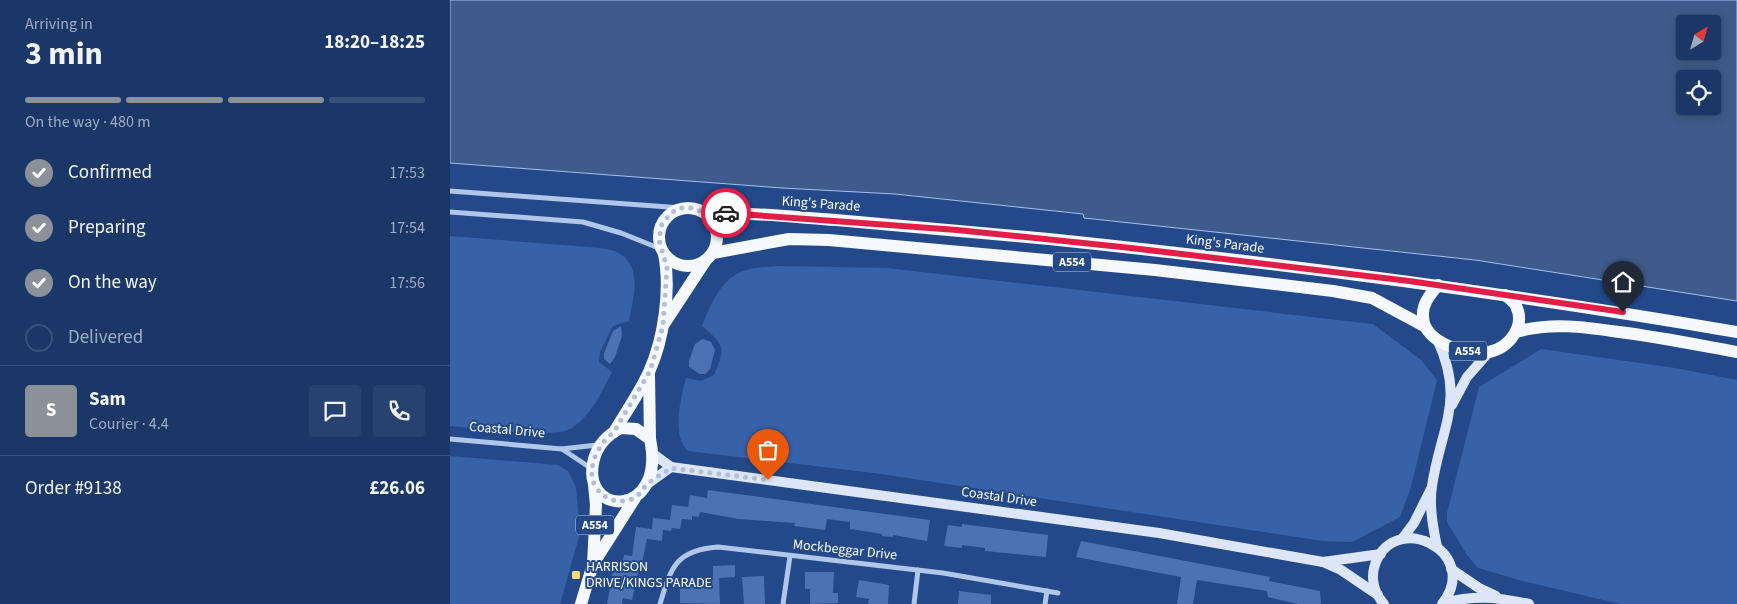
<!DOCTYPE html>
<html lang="en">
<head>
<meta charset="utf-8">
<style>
	:root { --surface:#1a3768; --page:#274271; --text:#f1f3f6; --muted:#9facc0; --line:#38517c; --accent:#8c9099 }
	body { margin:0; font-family:"Source Sans 3",sans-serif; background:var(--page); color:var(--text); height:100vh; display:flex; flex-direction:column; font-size:19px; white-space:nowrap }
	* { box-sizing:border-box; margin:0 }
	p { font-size:16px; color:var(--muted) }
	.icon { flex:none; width:28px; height:28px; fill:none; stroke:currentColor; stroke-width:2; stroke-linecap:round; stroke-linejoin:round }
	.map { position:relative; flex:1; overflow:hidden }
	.details { display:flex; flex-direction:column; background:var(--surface); width:450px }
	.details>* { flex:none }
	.needle { width:32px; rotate:37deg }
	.buttons { position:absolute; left:1226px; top:15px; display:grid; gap:10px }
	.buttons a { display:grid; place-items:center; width:45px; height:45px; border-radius:5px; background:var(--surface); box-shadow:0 2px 12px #0003,0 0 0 1px var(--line); font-size:25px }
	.pin { position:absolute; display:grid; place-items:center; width:42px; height:42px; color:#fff; margin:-51px -21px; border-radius:50% 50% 50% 0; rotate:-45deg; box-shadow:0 0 5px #0007 }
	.pin .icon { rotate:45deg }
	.courier { position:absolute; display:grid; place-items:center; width:50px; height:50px; margin:-25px; border:4px solid #e11d48; border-radius:50%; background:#fff; color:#222; box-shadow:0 1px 6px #0007 }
	.head em { font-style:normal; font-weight:700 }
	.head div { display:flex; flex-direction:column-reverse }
	.head { display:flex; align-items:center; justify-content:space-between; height:85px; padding:0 25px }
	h1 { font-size:32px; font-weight:700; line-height:38px }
	.bar { display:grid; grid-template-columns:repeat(4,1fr); gap:8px 5px; align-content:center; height:60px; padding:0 25px }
	.bar i { height:6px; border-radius:4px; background:var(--line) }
	.bar .current { background:var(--accent) }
	.bar p { grid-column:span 4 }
	.line { display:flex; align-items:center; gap:12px; padding:0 25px; border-top:1px solid var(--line) }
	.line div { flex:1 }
	.round { display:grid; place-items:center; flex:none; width:52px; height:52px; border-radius:5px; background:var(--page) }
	ol { padding:0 25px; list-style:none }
	li { display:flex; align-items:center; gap:15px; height:55px }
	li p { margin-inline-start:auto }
	li .icon { padding:5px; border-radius:50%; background:var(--accent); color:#fff; stroke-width:4 }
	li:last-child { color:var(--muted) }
	li i { width:28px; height:28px; border:2px solid var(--line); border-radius:50% }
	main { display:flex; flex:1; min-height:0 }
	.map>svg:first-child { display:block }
	.green { fill:#3762a8 }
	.water { fill:#3f5b8b; stroke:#a4c0ec; fill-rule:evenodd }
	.building { fill:#4b72b2 }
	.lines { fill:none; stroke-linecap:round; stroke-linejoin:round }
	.street { stroke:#b0c7eb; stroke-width:5 }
	.secondary { stroke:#dce6f8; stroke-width:10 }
	.primary { stroke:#f5f8fe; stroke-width:12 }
	.done { stroke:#b2bfd6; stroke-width:5; stroke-dasharray:0 9 }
	.route { stroke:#e11d48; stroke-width:6 }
	.poi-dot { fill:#f6d973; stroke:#23498b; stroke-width:2 }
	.labels { text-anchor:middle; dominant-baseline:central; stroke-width:4; stroke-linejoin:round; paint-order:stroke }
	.shield { fill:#23498b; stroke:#bdc8dc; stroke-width:1 }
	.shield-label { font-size:12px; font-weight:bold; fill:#fff }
	.street-label { font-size:14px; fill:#fff; stroke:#23498b }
	.poi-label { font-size:14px; fill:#fff; stroke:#23498b; text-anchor:start }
</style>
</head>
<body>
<main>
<section class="details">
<div class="head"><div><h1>3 min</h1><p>Arriving in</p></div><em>18:20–18:25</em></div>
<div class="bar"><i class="current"></i><i class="current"></i><i class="current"></i><i></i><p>On the way · 480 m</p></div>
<ol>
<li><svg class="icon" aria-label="check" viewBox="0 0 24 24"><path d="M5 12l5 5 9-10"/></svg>Confirmed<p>17:53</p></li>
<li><svg class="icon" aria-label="check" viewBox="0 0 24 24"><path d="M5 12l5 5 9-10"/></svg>Preparing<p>17:54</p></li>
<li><svg class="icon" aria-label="check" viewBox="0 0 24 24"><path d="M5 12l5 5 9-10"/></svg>On the way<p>17:56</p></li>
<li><i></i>Delivered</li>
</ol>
<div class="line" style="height:90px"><b class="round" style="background:var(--accent);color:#fff">S</b><div><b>Sam</b><p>Courier · 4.4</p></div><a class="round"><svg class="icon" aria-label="chat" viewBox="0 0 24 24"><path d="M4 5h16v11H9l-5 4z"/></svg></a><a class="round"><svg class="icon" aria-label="phone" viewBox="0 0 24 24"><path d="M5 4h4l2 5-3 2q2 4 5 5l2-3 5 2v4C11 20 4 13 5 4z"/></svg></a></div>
<div class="line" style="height:65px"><div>Order #9138</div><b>£26.06</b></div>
</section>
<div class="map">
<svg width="1287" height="604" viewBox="0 0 1287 604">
	<rect width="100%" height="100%" fill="#23498b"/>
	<g class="green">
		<path d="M 0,236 L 150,248 C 155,249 164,250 169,253 C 193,268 183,298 179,321 L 163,326 L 150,352 L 149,362 L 162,372 C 151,393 142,414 122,428 C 103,440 25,428 0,426 Z"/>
		<path d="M 328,266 L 437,268 L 923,324 L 971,360 L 987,380 L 961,487 L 950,517 L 902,542 L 873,541 L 424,473 L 238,451 C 221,436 231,397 236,378 L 251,381 L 264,375 C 276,347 275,346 252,326 C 261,304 271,277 297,270 C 306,267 318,267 328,266 Z"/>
		<path d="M 1091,349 L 1225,368 L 1287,380 L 1287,604 L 1170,604 L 1069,580 L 1028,568 L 1017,555 L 997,522 L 997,513 L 1029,387 Z"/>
		<path d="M 0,456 L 108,465 L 118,471 L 126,487 L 130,533 L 110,604 L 0,604 Z"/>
	</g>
	<path class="water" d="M 0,0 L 1287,0 L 1287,301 L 1025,260 L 634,218 L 633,214 L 445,194 L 332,188 L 0,163 ZM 1235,24 L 1262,24 L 1262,51 L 1235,51 ZM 1235,79 L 1262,79 L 1262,106 L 1235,106 Z"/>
	<g class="building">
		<path d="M 171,326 L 172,336 L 165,357 L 160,364 L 154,359 L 154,353 L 163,331 Z"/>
		<path d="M 253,339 L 261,342 L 265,350 L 260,369 L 255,374 L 250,374 L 239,367 L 239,361 L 245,344 Z"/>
		<path d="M 258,490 L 480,520 L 477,541 L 443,535 L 443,537 L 432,536 L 432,534 L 400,529 L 400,522 L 377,519 L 375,530 L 344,526 L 345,523 L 289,519 L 250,512 L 249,517 L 242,516 L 242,520 L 232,519 L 230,529 L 222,528 L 221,531 L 213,530 L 212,541 L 197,539 L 191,568 L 189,568 L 182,600 L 173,598 L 172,604 L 157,604 L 163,571 L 171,572 L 174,555 L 182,556 L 186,527 L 202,529 L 203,518 L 220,520 L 222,505 L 238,507 L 240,495 L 257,498 Z"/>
		<path d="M 512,524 L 598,535 L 596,557 L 535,551 L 535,548 L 512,545 L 512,548 L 494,546 L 498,525 L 512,527 Z"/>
		<path d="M 631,541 L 820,577 L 819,581 L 870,591 L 871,604 L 848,604 L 818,597 L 817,591 L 747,580 L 743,604 L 727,604 L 731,577 L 626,557 Z"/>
		<path d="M 285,565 L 285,577 L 269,578 L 270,604 L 230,603 L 230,588 L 241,588 L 241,584 L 259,584 L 259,577 L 263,577 L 263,566 Z"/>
		<path d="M 355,572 L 384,572 L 383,593 L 388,593 L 388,603 L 360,604 L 360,589 L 355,589 Z"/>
		<path d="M 314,576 L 315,604 L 294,604 L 292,577 Z"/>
		<path d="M 409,580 L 439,585 L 438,604 L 418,604 L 419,599 L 406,597 Z"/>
		<path d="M 509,591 L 541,595 L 541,604 L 508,604 Z"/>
	</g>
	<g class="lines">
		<g class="street">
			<path d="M 0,191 L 232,208"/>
			<path d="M 0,212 L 133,222 L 171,233 L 211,249"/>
			<path d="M 0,439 L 112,449 L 147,445"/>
			<path d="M 112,449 L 142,469"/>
			<path d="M 210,604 C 221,567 226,550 268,547 L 493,573 L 608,593"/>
			<path d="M 333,604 L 340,556"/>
			<path d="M 464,604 L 468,570"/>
			<path d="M 595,604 L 597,591"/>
		</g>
		<g class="secondary">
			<path d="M 987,339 C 1016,401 991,426 982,486 C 979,506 983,527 987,547"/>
			<path d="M 1002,405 L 1017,377 L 1039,352"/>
			<path d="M 202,453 L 221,467 L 709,533 L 873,562 L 891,570 L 928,595"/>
			<path d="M 196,485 L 221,467"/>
			<path d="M 952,539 L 964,523 L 981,489"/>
			<path d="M 873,562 L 931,554"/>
			<path d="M 1001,569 L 1029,588 L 1046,596"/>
			<path d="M 993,603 C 1025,595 1047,597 1079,604"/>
			<path d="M 934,604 C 925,594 921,581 924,568 C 940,507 1034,551 992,604"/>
		</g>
		<g class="primary">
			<circle cx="238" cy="237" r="29"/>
			<path d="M 256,213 C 299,212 342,217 386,220 C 457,226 528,232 599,239 C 829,263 1059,293 1287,332"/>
			<path d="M 263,253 L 339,239 L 379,240 L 705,270 L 883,291 L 922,298 L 974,326"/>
			<path d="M 988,285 C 981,294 972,303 973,316 C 973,343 1017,356 1039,352 C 1059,348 1076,326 1066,306 C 1064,302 1059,298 1055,295"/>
			<path d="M 214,324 L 256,260"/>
			<path d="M 1066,332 C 1100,322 1135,327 1169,332 C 1209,337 1248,345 1287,352"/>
			<path d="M 199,374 L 200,439"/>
			<path d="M 171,428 L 186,429 L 200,439 C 217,519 129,518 144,459 C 148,444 157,435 171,428 Z"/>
			<path d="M 164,432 C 176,412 190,392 199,372 C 214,339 221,289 214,254"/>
			<path d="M 143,564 L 185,498"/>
			<path d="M 131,604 L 143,564 L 146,505 L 144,485"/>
		</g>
	</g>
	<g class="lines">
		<path class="done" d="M 276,213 L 256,213 L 241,208 L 232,208 L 224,211 L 212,223 L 209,240 L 217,268 L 213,326 L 200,371 L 164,432 C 144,447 130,481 156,497 C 165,502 172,502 182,499 C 190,496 192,488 199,483 C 206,477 214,473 221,468 L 318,480"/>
		<path class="route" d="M 276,213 L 507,230 L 681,248 L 959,281 L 1173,312"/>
	</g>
	<rect class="poi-dot" x="121" y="570" width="10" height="10" rx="2.5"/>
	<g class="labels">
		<g class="shield">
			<rect x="603" y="252.5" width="38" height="19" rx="4"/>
			<rect x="999" y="341.5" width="38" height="19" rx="4"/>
			<rect x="126" y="515.5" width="38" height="19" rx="4"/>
		</g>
		<g class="shield-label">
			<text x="622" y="262">A554</text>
			<text x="1018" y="351">A554</text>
			<text x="145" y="525">A554</text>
		</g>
		<g class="street-label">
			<text transform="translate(371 204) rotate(4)">King's Parade</text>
			<text transform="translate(775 244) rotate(7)">King's Parade</text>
			<text transform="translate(57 430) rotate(5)">Coastal Drive</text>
			<text transform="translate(549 497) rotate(8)">Coastal Drive</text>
			<text transform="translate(395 550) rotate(6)">Mockbeggar Drive</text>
		</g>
		<g class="poi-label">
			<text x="136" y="567">HARRISON<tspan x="136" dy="16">DRIVE/KINGS PARADE</tspan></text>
		</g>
	</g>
</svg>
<div class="buttons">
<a><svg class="needle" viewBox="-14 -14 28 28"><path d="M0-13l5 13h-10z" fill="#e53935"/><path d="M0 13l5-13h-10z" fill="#9facc0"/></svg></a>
<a><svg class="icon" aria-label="locate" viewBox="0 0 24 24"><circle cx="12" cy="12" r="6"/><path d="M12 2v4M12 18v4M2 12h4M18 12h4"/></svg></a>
</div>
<div class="pin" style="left:318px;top:480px;background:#ea580c"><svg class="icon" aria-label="bag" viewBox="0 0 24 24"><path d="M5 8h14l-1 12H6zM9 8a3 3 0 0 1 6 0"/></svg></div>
<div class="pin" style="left:1173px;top:312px;background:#1f2937"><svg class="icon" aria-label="home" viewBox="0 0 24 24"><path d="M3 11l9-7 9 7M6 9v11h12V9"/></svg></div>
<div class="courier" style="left:276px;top:213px"><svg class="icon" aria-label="car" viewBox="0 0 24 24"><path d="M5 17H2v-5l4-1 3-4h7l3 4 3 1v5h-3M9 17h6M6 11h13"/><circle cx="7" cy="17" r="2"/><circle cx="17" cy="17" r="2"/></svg></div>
</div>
</main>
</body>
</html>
